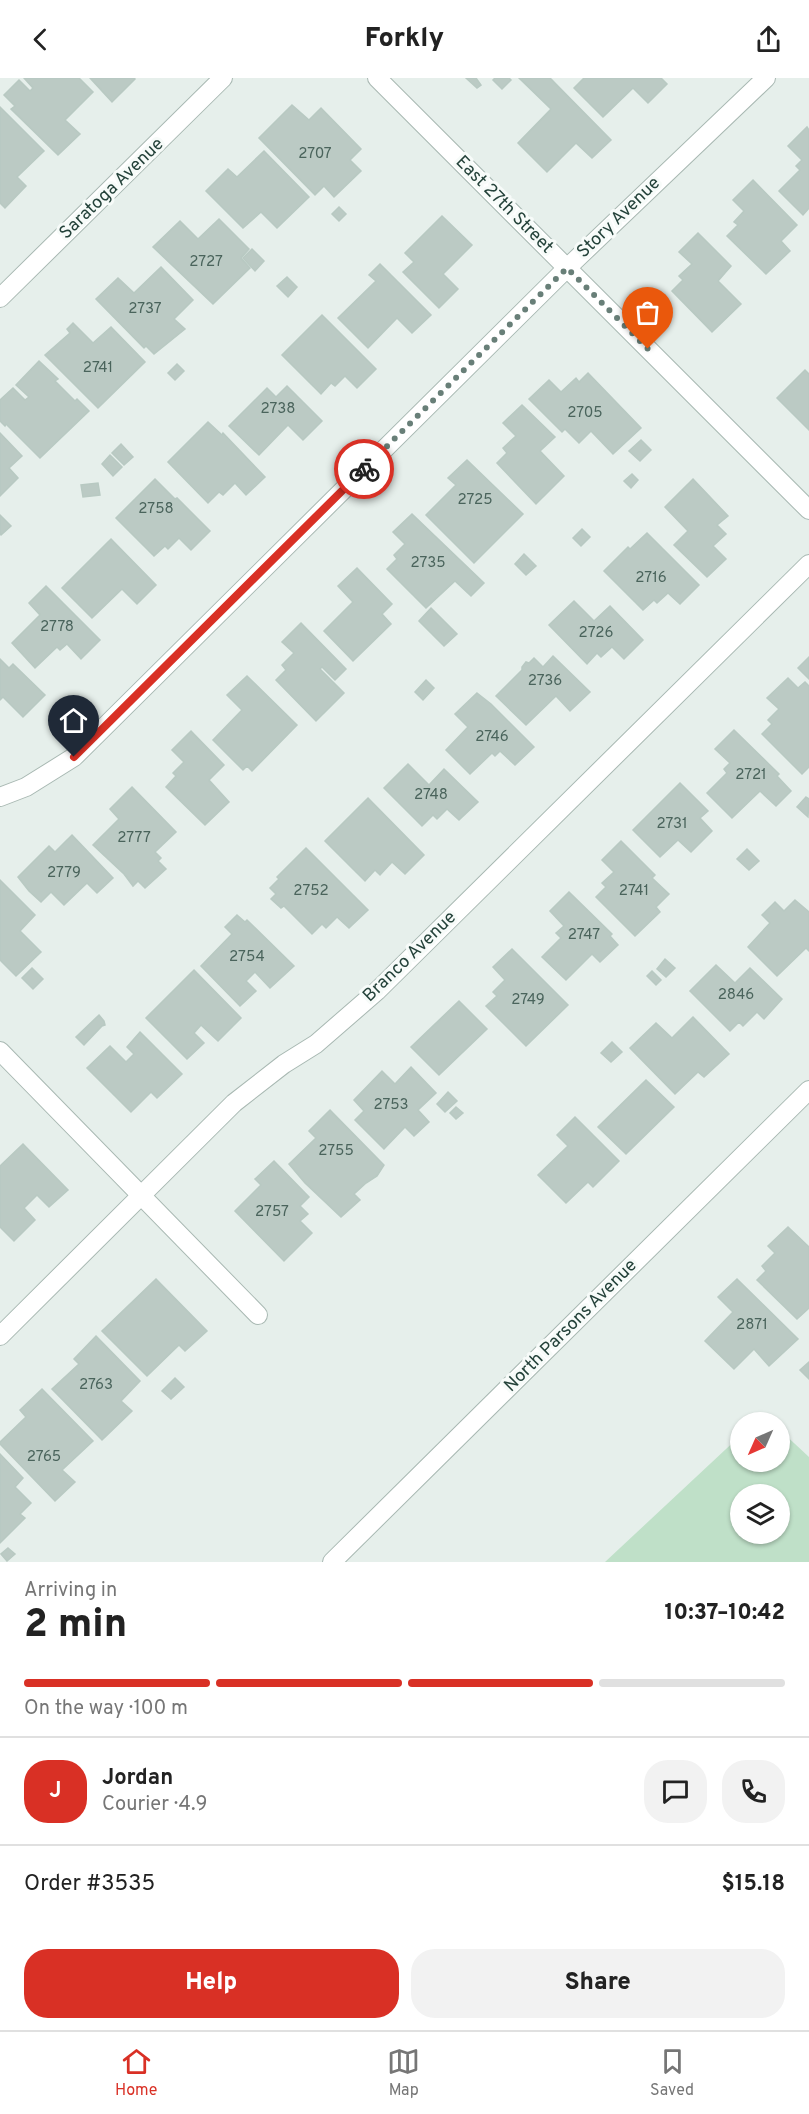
<!DOCTYPE html>
<html lang="en">
<head>
<meta charset="utf-8">
<style>
	:root { --surface:#fff; --page:#f2f2f2; --text:#222; --muted:#767676; --line:#e0e0e0; --accent:#d93025 }
	body { margin:0; font-family:Overpass,sans-serif; background:var(--page); color:var(--text); height:100vh; display:flex; flex-direction:column; font-size:22px; white-space:nowrap }
	* { box-sizing:border-box; margin:0 }
	p { font-size:20px; color:var(--muted) }
	.icon { flex:none; width:33px; height:33px; fill:none; stroke:currentColor; stroke-width:2; stroke-linecap:round; stroke-linejoin:round }
	.map { position:relative; height:1484px; overflow:hidden }
	.side { display:flex; flex-direction:column; background:var(--surface); flex:1 }
	.side>* { flex:none }
	.needle { width:39px; rotate:225deg }
	.tools { position:absolute; left:730px; top:1334px; display:grid; gap:12px }
	.tools a { display:grid; place-items:center; width:60px; height:60px; border-radius:50%; background:var(--surface); box-shadow:0 2px 4px #0004; font-size:30px }
	.pin { position:absolute; display:grid; place-items:center; width:51px; height:51px; color:#fff; margin:-62px -26px; border-radius:50% 50% 50% 0; rotate:-45deg; box-shadow:0 0 6px #0007 }
	.pin .icon { rotate:45deg }
	.courier { position:absolute; display:grid; place-items:center; width:60px; height:60px; margin:-30px; border:4px solid #d93025; border-radius:50%; background:#fff; color:#222; box-shadow:0 2px 8px #0007 }
	.head em { font-style:normal; font-weight:800 }
	.head div { display:flex; flex-direction:column-reverse }
	.head { display:flex; align-items:center; justify-content:space-between; height:102px; padding:0 24px }
	h1 { font-size:39px; font-weight:800; line-height:45px }
	.bar { display:grid; grid-template-columns:repeat(4,1fr); gap:9px 6px; align-content:center; height:72px; padding:0 24px }
	.bar i { height:8px; border-radius:4px; background:var(--line) }
	.bar .selected { background:var(--accent) }
	.bar p { grid-column:span 4 }
	.line { display:flex; align-items:center; gap:15px; padding:0 24px; border-top:2px solid var(--line) }
	.line div { flex:1 }
	.round { display:grid; place-items:center; flex:none; width:63px; height:63px; border-radius:24px; background:var(--page) }
	.action { display:flex; gap:12px; margin-top:auto; padding:12px 24px }
	.action a { flex:1; height:69px; border-radius:24px; background:var(--accent); color:#fff; font-size:24px; font-weight:800; line-height:69px; text-align:center }
	.action a+a { background:var(--page); color:var(--text) }
	header { display:flex; justify-content:space-between; align-items:center; height:78px; padding:0 24px; background:var(--surface); font-size:27px; font-weight:800 }
	.tab-bar { display:flex; justify-content:space-around; align-items:center; height:84px; border-top:2px solid var(--line); background:var(--surface); font-size:16px; color:var(--muted) }
	.tab-bar a { display:grid; justify-items:center; gap:3px }
	.tab-bar .selected { color:var(--accent) }
	.map>svg:first-child { display:block }
	.park { fill:#bfe0c8; fill-rule:evenodd }
	.building { fill:#bbcac4; stroke:#b8c9c2; stroke-width:1.5 }
	.lines { fill:none; stroke-linecap:round; stroke-linejoin:round }
	.street-casing { stroke:#a8b8b2; stroke-width:20 }
	.street { stroke:#fff; stroke-width:18 }
	.done { stroke:#687f78; stroke-width:6; stroke-dasharray:0 10.8 }
	.route { stroke:#d93025; stroke-width:8 }
	.labels { text-anchor:middle; dominant-baseline:central; stroke-width:6; stroke-linejoin:round; paint-order:stroke }
	.number-label { font-size:15px; fill:#4a645c }
	.street-label { font-size:18px; fill:#24423a; stroke:#f7fbf9 }
</style>
</head>
<body>
<header><svg class="icon" aria-label="back" viewBox="0 0 24 24"><path d="M15 5l-7 7 7 7"/></svg>Forkly<svg class="icon" aria-label="share" viewBox="0 0 24 24"><path d="M12 15V3M7 8l5-5 5 5M5 13v7h14v-7"/></svg></header>
<div class="map">
<svg width="809" height="1484" viewBox="0 0 809 1484">
	<rect width="100%" height="100%" fill="#e6efeb"/>
	<path class="park" d="M 780,1352 L 809,1379 L 809,1484 L 605,1484 L 741,1357 L 741,1383 L 780,1383 ZM 741,1416 L 780,1416 L 780,1455 L 741,1455 Z"/>
	<g class="building">
		<path d="M 24,0 L 79,0 L 93,14 L 65,42 L 80,56 L 58,77 L 11,31 L 15,28 L 4,17 L 19,2 L 30,13 L 33,10 Z"/>
		<path d="M 90,0 L 134,0 L 135,1 L 112,24 Z"/>
		<path d="M 466,0 L 476,0 L 481,7 L 477,10 Z"/>
		<path d="M 495,0 L 509,0 L 511,2 L 502,11 L 493,2 Z"/>
		<path d="M 519,0 L 550,0 L 611,62 L 592,80 L 576,65 L 547,94 L 518,65 L 551,31 Z"/>
		<path d="M 584,0 L 661,0 L 667,6 L 648,25 L 633,10 L 603,39 L 574,10 Z"/>
		<path d="M 292,27 L 309,42 L 321,30 L 361,71 L 350,82 L 361,93 L 334,119 L 324,108 L 315,117 L 259,60 Z"/>
		<path d="M 0,29 L 44,73 L 17,99 L 26,108 L 5,130 L 0,125 Z"/>
		<path d="M 807,49 L 809,52 L 809,130 L 803,137 L 779,113 L 800,92 L 796,88 L 802,82 L 788,68 Z"/>
		<path d="M 264,73 L 309,119 L 277,150 L 261,134 L 243,150 L 206,113 L 228,91 L 237,99 Z"/>
		<path d="M 753,102 L 797,147 L 781,163 L 790,173 L 766,196 L 727,158 L 738,147 L 734,144 L 744,133 L 733,122 Z"/>
		<path d="M 339,129 L 346,136 L 339,143 L 332,136 Z"/>
		<path d="M 442,138 L 472,167 L 443,196 L 458,211 L 439,230 L 403,194 L 414,184 L 405,175 Z"/>
		<path d="M 219,141 L 249,171 L 241,180 L 250,190 L 213,226 L 153,169 L 180,143 L 198,161 Z"/>
		<path d="M 698,155 L 731,188 L 718,203 L 741,226 L 712,254 L 672,213 L 683,202 L 679,198 L 692,186 L 679,174 Z"/>
		<path d="M 252,171 L 264,183 L 255,193 L 243,180 Z"/>
		<path d="M 380,186 L 431,237 L 412,255 L 397,240 L 368,270 L 338,240 L 376,203 L 369,197 Z"/>
		<path d="M 161,189 L 193,222 L 174,241 L 185,251 L 154,276 L 146,268 L 144,270 L 96,221 L 118,200 L 134,215 Z"/>
		<path d="M 287,199 L 297,209 L 288,219 L 277,208 Z"/>
		<path d="M 322,237 L 376,291 L 357,310 L 345,298 L 335,308 L 331,305 L 321,316 L 282,277 Z"/>
		<path d="M 73,245 L 93,265 L 111,249 L 145,284 L 98,330 L 45,277 L 70,255 L 67,251 Z"/>
		<path d="M 39,283 L 58,301 L 55,303 L 75,323 L 77,321 L 89,333 L 40,380 L 6,346 L 5,348 L 0,343 L 0,322 L 13,310 L 25,322 L 29,319 L 16,307 Z"/>
		<path d="M 177,286 L 184,293 L 175,302 L 168,295 Z"/>
		<path d="M 805,292 L 809,296 L 809,352 L 777,320 Z"/>
		<path d="M 588,295 L 641,350 L 613,376 L 591,353 L 579,365 L 565,351 L 562,354 L 529,321 L 549,302 L 561,314 L 576,300 L 579,304 Z"/>
		<path d="M 287,308 L 322,343 L 303,362 L 288,347 L 259,377 L 229,348 L 267,310 L 276,319 Z"/>
		<path d="M 522,327 L 555,359 L 540,373 L 564,398 L 536,426 L 497,385 L 507,375 L 503,370 L 516,358 L 503,345 Z"/>
		<path d="M 208,344 L 222,357 L 223,355 L 265,399 L 246,417 L 235,405 L 223,417 L 219,414 L 208,425 L 168,384 Z"/>
		<path d="M 0,355 L 22,378 L 9,390 L 18,400 L 0,418 Z"/>
		<path d="M 641,362 L 651,372 L 640,383 L 629,373 Z"/>
		<path d="M 121,366 L 133,379 L 124,387 L 112,375 Z"/>
		<path d="M 110,377 L 122,389 L 113,398 L 102,386 Z"/>
		<path d="M 467,382 L 523,436 L 474,485 L 426,437 L 456,407 L 448,400 Z"/>
		<path d="M 632,396 L 638,402 L 631,410 L 624,403 Z"/>
		<path d="M 155,401 L 175,421 L 177,420 L 210,453 L 191,472 L 179,460 L 168,471 L 165,468 L 154,478 L 116,440 Z"/>
		<path d="M 693,401 L 728,438 L 717,447 L 726,456 L 713,468 L 726,481 L 707,499 L 674,467 L 688,453 L 665,429 Z"/>
		<path d="M 98,405 L 100,417 L 83,419 L 81,407 Z"/>
		<path d="M 412,436 L 484,505 L 471,518 L 455,503 L 426,530 L 387,491 L 397,481 L 394,477 L 405,466 L 393,454 Z"/>
		<path d="M 0,437 L 11,448 L 1,457 L 0,456 Z"/>
		<path d="M 582,451 L 590,459 L 581,468 L 573,460 Z"/>
		<path d="M 647,455 L 699,507 L 680,526 L 668,515 L 657,525 L 654,522 L 643,532 L 604,493 L 628,469 L 630,471 Z"/>
		<path d="M 111,461 L 156,507 L 137,526 L 122,511 L 92,540 L 62,510 Z"/>
		<path d="M 524,476 L 536,488 L 526,497 L 515,486 Z"/>
		<path d="M 357,490 L 392,526 L 382,536 L 391,546 L 353,583 L 324,553 L 353,524 L 338,508 Z"/>
		<path d="M 46,508 L 100,562 L 81,581 L 67,566 L 60,572 L 57,569 L 35,590 L 12,565 L 40,537 L 29,525 Z"/>
		<path d="M 574,523 L 594,543 L 610,528 L 643,562 L 624,581 L 612,569 L 601,579 L 597,575 L 587,586 L 549,547 Z"/>
		<path d="M 431,530 L 457,556 L 444,568 L 419,543 Z"/>
		<path d="M 301,545 L 346,591 L 335,602 L 322,589 L 320,591 L 344,615 L 316,643 L 276,602 L 286,592 L 282,587 L 294,575 L 282,564 Z"/>
		<path d="M 553,578 L 590,614 L 570,633 L 556,618 L 526,647 L 496,618 L 522,592 L 522,589 L 526,584 L 529,585 L 534,580 L 543,589 Z"/>
		<path d="M 809,579 L 809,601 L 798,590 Z"/>
		<path d="M 0,581 L 9,590 L 13,586 L 45,617 L 23,639 L 3,619 L 0,622 Z"/>
		<path d="M 247,598 L 297,647 L 252,693 L 247,688 L 243,692 L 213,662 L 242,632 L 227,617 Z"/>
		<path d="M 788,600 L 798,610 L 805,604 L 809,608 L 809,689 L 802,696 L 762,656 L 772,646 L 768,642 L 779,631 L 767,620 Z"/>
		<path d="M 426,602 L 434,610 L 423,622 L 415,614 Z"/>
		<path d="M 477,615 L 491,626 L 534,669 L 515,687 L 500,673 L 495,678 L 492,675 L 470,696 L 446,672 L 468,649 L 455,636 Z"/>
		<path d="M 734,652 L 779,696 L 777,698 L 791,713 L 776,728 L 760,713 L 732,740 L 707,715 L 727,695 L 724,691 L 730,685 L 715,671 Z"/>
		<path d="M 191,653 L 224,687 L 209,702 L 229,724 L 205,747 L 166,709 L 176,698 L 173,695 L 184,684 L 172,672 Z"/>
		<path d="M 408,686 L 429,707 L 444,691 L 478,724 L 459,742 L 447,731 L 437,741 L 433,737 L 422,748 L 384,710 Z"/>
		<path d="M 680,705 L 708,733 L 700,740 L 712,753 L 691,774 L 678,762 L 660,779 L 633,752 Z"/>
		<path d="M 132,709 L 176,754 L 155,774 L 161,780 L 158,783 L 166,791 L 145,810 L 138,803 L 133,808 L 124,796 L 93,767 L 119,741 L 110,731 Z"/>
		<path d="M 806,719 L 809,721 L 808,739 L 797,729 Z"/>
		<path d="M 368,720 L 424,777 L 405,796 L 392,784 L 380,797 L 375,792 L 365,803 L 325,763 Z"/>
		<path d="M 72,757 L 113,800 L 97,815 L 87,805 L 64,827 L 51,814 L 41,824 L 29,813 L 18,799 L 49,768 L 55,774 Z"/>
		<path d="M 621,763 L 655,797 L 652,800 L 669,816 L 656,829 L 660,834 L 635,858 L 596,819 L 606,809 L 602,805 L 614,794 L 602,782 Z"/>
		<path d="M 306,770 L 368,832 L 349,850 L 337,839 L 326,850 L 322,846 L 312,856 L 284,828 L 281,830 L 271,821 L 276,816 L 270,810 L 279,801 L 277,799 Z"/>
		<path d="M 747,771 L 759,783 L 749,792 L 737,781 Z"/>
		<path d="M 0,802 L 35,837 L 20,853 L 41,874 L 16,898 L 0,882 Z"/>
		<path d="M 569,814 L 612,856 L 610,858 L 618,867 L 600,884 L 592,876 L 566,902 L 542,879 L 561,860 L 556,855 L 564,848 L 550,833 Z"/>
		<path d="M 795,822 L 809,834 L 809,873 L 806,870 L 777,898 L 748,869 L 770,845 L 762,837 L 775,824 L 784,833 Z"/>
		<path d="M 237,837 L 245,844 L 247,842 L 294,888 L 270,910 L 255,894 L 246,903 L 256,913 L 240,928 L 201,888 L 232,856 L 225,849 Z"/>
		<path d="M 512,871 L 568,927 L 526,968 L 486,928 L 497,918 L 493,914 L 505,902 L 493,889 Z"/>
		<path d="M 665,881 L 675,890 L 666,899 L 657,891 Z"/>
		<path d="M 716,887 L 735,905 L 750,890 L 782,921 L 764,941 L 757,934 L 743,948 L 739,944 L 730,953 L 690,913 Z"/>
		<path d="M 32,890 L 43,901 L 33,911 L 22,900 Z"/>
		<path d="M 194,892 L 241,940 L 218,963 L 201,947 L 194,955 L 204,965 L 187,981 L 146,940 Z"/>
		<path d="M 652,893 L 661,902 L 656,907 L 647,898 Z"/>
		<path d="M 459,923 L 487,951 L 439,997 L 411,969 Z"/>
		<path d="M 99,937 L 104,943 L 105,947 L 102,948 L 84,967 L 76,959 Z"/>
		<path d="M 693,939 L 729,976 L 704,999 L 698,994 L 675,1016 L 630,970 L 656,945 L 672,960 Z"/>
		<path d="M 140,954 L 182,996 L 157,1020 L 151,1014 L 131,1034 L 87,990 L 110,968 L 126,984 L 134,976 L 127,969 Z"/>
		<path d="M 612,964 L 622,974 L 611,984 L 601,975 Z"/>
		<path d="M 411,989 L 436,1015 L 418,1032 L 429,1044 L 414,1058 L 405,1049 L 384,1071 L 355,1042 L 364,1033 L 354,1022 L 382,993 L 395,1006 Z"/>
		<path d="M 646,1002 L 674,1029 L 626,1076 L 598,1049 Z"/>
		<path d="M 448,1014 L 457,1023 L 445,1034 L 437,1026 Z"/>
		<path d="M 456,1029 L 463,1035 L 456,1041 L 450,1035 Z"/>
		<path d="M 330,1032 L 384,1087 L 377,1098 L 366,1105 L 354,1116 L 360,1122 L 341,1139 L 305,1105 L 289,1086 L 316,1060 L 309,1053 Z"/>
		<path d="M 575,1039 L 619,1083 L 593,1109 L 588,1104 L 566,1125 L 538,1097 L 568,1068 L 557,1057 Z"/>
		<path d="M 23,1066 L 68,1112 L 49,1129 L 37,1117 L 24,1130 L 35,1142 L 14,1163 L 0,1149 L 0,1088 Z"/>
		<path d="M 274,1083 L 309,1119 L 300,1128 L 308,1136 L 300,1143 L 312,1155 L 284,1183 L 235,1133 L 261,1107 L 255,1101 Z"/>
		<path d="M 788,1149 L 809,1169 L 809,1230 L 797,1241 L 757,1202 L 766,1193 L 762,1188 L 775,1175 L 768,1168 Z"/>
		<path d="M 156,1201 L 207,1253 L 185,1273 L 179,1267 L 147,1298 L 102,1253 Z"/>
		<path d="M 737,1201 L 798,1261 L 769,1288 L 754,1271 L 734,1291 L 705,1263 L 733,1234 L 718,1219 Z"/>
		<path d="M 96,1258 L 140,1303 L 121,1323 L 132,1333 L 102,1362 L 52,1311 L 79,1286 L 74,1281 Z"/>
		<path d="M 809,1284 L 809,1301 L 800,1292 Z"/>
		<path d="M 175,1300 L 184,1309 L 171,1321 L 162,1313 Z"/>
		<path d="M 42,1311 L 93,1363 L 62,1392 L 75,1404 L 55,1423 L 0,1366 L 0,1364 L 26,1339 L 20,1332 Z"/>
		<path d="M 0,1376 L 23,1400 L 15,1409 L 31,1425 L 20,1436 L 25,1440 L 0,1465 Z"/>
		<path d="M 8,1470 L 15,1476 L 7,1483 L 1,1476 Z"/>
	</g>
	<g class="lines">
		<defs>
			<g id="street">
				<path d="M 377,0 L 809,432"/>
				<path d="M 0,220 L 223,0"/>
				<path d="M 0,719 L 26,709 L 74,679 L 567,190 L 766,0"/>
				<path d="M 0,973 L 258,1237"/>
				<path d="M 0,1258 L 234,1025 L 284,986 L 316,966 L 377,913 L 809,486"/>
				<path d="M 332,1484 L 809,1012"/>
			</g>
		</defs>
		<use href="#street" class="street-casing"/>
		<use href="#street" class="street"/>
	</g>
	<g class="lines">
		<path class="done" d="M 364,391 L 567,190 L 648,271"/>
		<path class="route" d="M 74,679 L 364,391"/>
	</g>
	<g class="labels">
		<g class="number-label">
			<text x="315" y="76">2707</text>
			<text x="206" y="184">2727</text>
			<text x="145" y="231">2737</text>
			<text x="98" y="290">2741</text>
			<text x="278" y="331">2738</text>
			<text x="585" y="335">2705</text>
			<text x="475" y="422">2725</text>
			<text x="156" y="431">2758</text>
			<text x="428" y="485">2735</text>
			<text x="651" y="500">2716</text>
			<text x="57" y="549">2778</text>
			<text x="596" y="555">2726</text>
			<text x="545" y="603">2736</text>
			<text x="492" y="659">2746</text>
			<text x="751" y="697">2721</text>
			<text x="431" y="717">2748</text>
			<text x="672" y="746">2731</text>
			<text x="134" y="760">2777</text>
			<text x="64" y="795">2779</text>
			<text x="311" y="813">2752</text>
			<text x="634" y="813">2741</text>
			<text x="584" y="857">2747</text>
			<text x="247" y="879">2754</text>
			<text x="736" y="917">2846</text>
			<text x="528" y="922">2749</text>
			<text x="391" y="1027">2753</text>
			<text x="336" y="1073">2755</text>
			<text x="272" y="1134">2757</text>
			<text x="752" y="1247">2871</text>
			<text x="96" y="1307">2763</text>
			<text x="44" y="1379">2765</text>
		</g>
		<g class="street-label">
			<text transform="translate(112 111) rotate(-44)">Saratoga Avenue</text>
			<text transform="translate(504 127) rotate(45)">East 27th Street</text>
			<text transform="translate(619 140) rotate(-44)">Story Avenue</text>
			<text transform="translate(410 879) rotate(-44)">Branco Avenue</text>
			<text transform="translate(571 1248) rotate(-45)">North Parsons Avenue</text>
		</g>
	</g>
</svg>
<div class="tools">
<a><svg class="needle" viewBox="-14 -14 28 28"><path d="M0-13l5 13h-10z" fill="#e53935"/><path d="M0 13l5-13h-10z" fill="#767676"/></svg></a>
<a><svg class="icon" aria-label="layers" viewBox="0 0 24 24"><path d="M12 4l9 5-9 5-9-5zM3 14l9 5 9-5"/></svg></a>
</div>
<div class="pin" style="left:648px;top:271px;background:#ea580c"><svg class="icon" aria-label="bag" viewBox="0 0 24 24"><path d="M5 8h14l-1 12H6zM9 8a3 3 0 0 1 6 0"/></svg></div>
<div class="pin" style="left:74px;top:679px;background:#1f2937"><svg class="icon" aria-label="home" viewBox="0 0 24 24"><path d="M3 11l9-7 9 7M6 9v11h12V9"/></svg></div>
<div class="courier" style="left:364px;top:391px"><svg class="icon" aria-label="bike" viewBox="0 0 24 24"><circle cx="6" cy="16" r="4"/><circle cx="18" cy="16" r="4"/><path d="M6 16l4-8h5l3 8M10 8l3 8H6M13 5h3"/></svg></div>
</div>
<section class="side">
<div class="head"><div><h1>2 min</h1><p>Arriving in</p></div><em>10:37–10:42</em></div>
<div class="bar"><i class="selected"></i><i class="selected"></i><i class="selected"></i><i></i><p>On the way · 100 m</p></div>
<div class="line" style="height:108px"><b class="round" style="background:var(--accent);color:#fff">J</b><div><b>Jordan</b><p>Courier · 4.9</p></div><a class="round"><svg class="icon" aria-label="chat" viewBox="0 0 24 24"><path d="M4 5h16v11H9l-5 4z"/></svg></a><a class="round"><svg class="icon" aria-label="phone" viewBox="0 0 24 24"><path d="M5 4h4l2 5-3 2q2 4 5 5l2-3 5 2v4C11 20 4 13 5 4z"/></svg></a></div>
<div class="line" style="height:78px"><div>Order #3535</div><b>$15.18</b></div>
<div class="action"><a>Help</a><a>Share</a></div>
</section>
<nav class="tab-bar">
<a class="selected"><svg class="icon" aria-label="home" viewBox="0 0 24 24"><path d="M3 11l9-7 9 7M6 9v11h12V9"/></svg>Home</a>
<a><svg class="icon" aria-label="map" viewBox="0 0 24 24"><path d="M3 6l6-2 6 2 6-2v14l-6 2-6-2-6 2zM9 4v14M15 6v14"/></svg>Map</a>
<a><svg class="icon" aria-label="saved" viewBox="0 0 24 24"><path d="M7 4h10v16l-5-4-5 4z"/></svg>Saved</a>
</nav>
</body>
</html>
